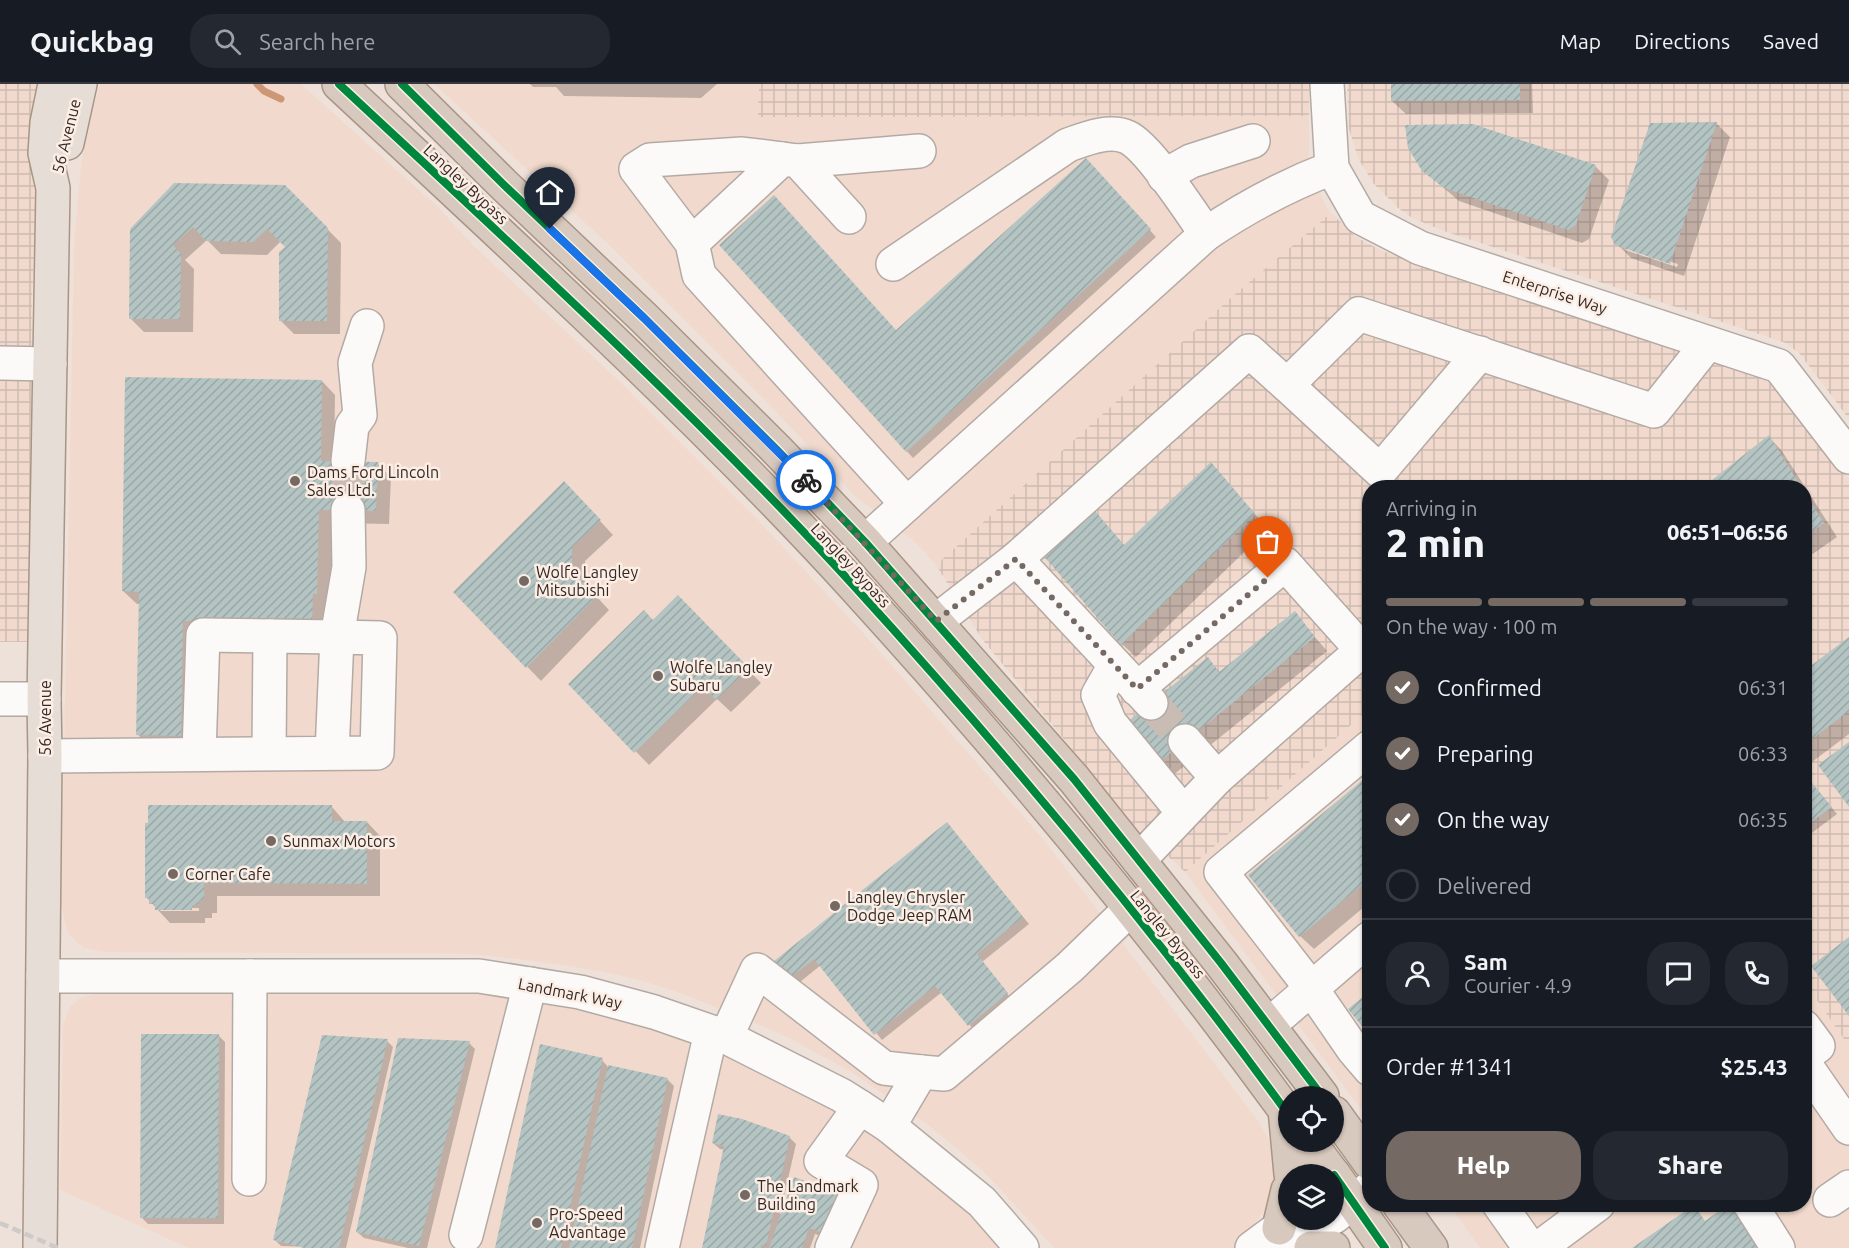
<!DOCTYPE html>
<html lang="en">
<head>
<meta charset="utf-8">
<style>
	:root { --surface:#171b24; --page:#242831; --text:#f1f3f6; --muted:#9ea1a6; --line:#363941; --accent:#746963 }
	body { margin:0; font-family:Ubuntu,sans-serif; background:var(--page); color:var(--text); height:100vh; display:flex; flex-direction:column; font-size:22px; white-space:nowrap }
	* { box-sizing:border-box; margin:0 }
	p { font-size:20px; color:var(--muted) }
	.icon { flex:none; width:33px; height:33px; fill:none; stroke:currentColor; stroke-width:2; stroke-linecap:round; stroke-linejoin:round }
	.map { position:relative; flex:1; overflow:hidden }
	.sheet { position:absolute; left:1362px; top:396px; width:450px; height:732px; display:flex; flex-direction:column; background:var(--surface); border-radius:24px; box-shadow:0 2px 4px #0004 }
	.sheet>* { flex:none }
	.controls { position:absolute; left:1278px; top:1002px; display:grid; gap:12px }
	.controls a { display:grid; place-items:center; width:66px; height:66px; border-radius:50%; background:var(--surface); box-shadow:0 2px 4px #0004; font-size:30px }
	.pin { position:absolute; display:grid; place-items:center; width:51px; height:51px; color:#fff; margin:-62px -26px; border-radius:50% 50% 50% 0; rotate:-45deg; box-shadow:0 0 6px #0007 }
	.pin .icon { rotate:45deg }
	.courier { position:absolute; display:grid; place-items:center; width:60px; height:60px; margin:-30px; border:4px solid #1a73e8; border-radius:50%; background:#fff; color:#222; box-shadow:0 2px 8px #0007 }
	.overview em { font-style:normal; font-weight:800 }
	.overview div { display:flex; flex-direction:column-reverse }
	.overview { display:flex; align-items:center; justify-content:space-between; height:102px; padding:0 24px }
	h1 { font-size:39px; font-weight:800; line-height:45px }
	.bar { display:grid; grid-template-columns:repeat(4,1fr); gap:9px 6px; align-content:center; height:72px; padding:0 24px }
	.bar i { height:8px; border-radius:4px; background:var(--line) }
	.bar .current { background:var(--accent) }
	.bar p { grid-column:span 4 }
	.line { display:flex; align-items:center; gap:15px; padding:0 24px; border-top:2px solid var(--line) }
	.line div { flex:1 }
	.round { display:grid; place-items:center; flex:none; width:63px; height:63px; border-radius:24px; background:var(--page) }
	ol { padding:0 24px; list-style:none }
	li { display:flex; align-items:center; gap:18px; height:66px }
	li p { margin-inline-start:auto }
	li .icon { padding:6px; border-radius:50%; background:var(--accent); color:#fff; stroke-width:4 }
	li:last-child { color:var(--muted) }
	li i { width:33px; height:33px; border:3px solid var(--line); border-radius:50% }
	.cta { display:flex; gap:12px; margin-top:auto; padding:12px 24px }
	.cta a { flex:1; height:69px; border-radius:24px; background:var(--accent); color:#fff; font-size:24px; font-weight:800; line-height:69px; text-align:center }
	.cta a+a { background:var(--page); color:var(--text) }
	header { display:flex; align-items:center; gap:36px; box-sizing:border-box; height:84px; padding:0 30px; background:var(--surface); border-bottom:2px solid var(--line) }
	header strong { font-size:28px }
	nav { display:flex; gap:33px; margin-inline-start:auto; font-size:21px }
	.search { width:420px; height:54px; background:var(--page); display:flex; align-items:center; gap:15px; box-sizing:border-box; padding:0 21px; border-radius:24px; color:var(--muted); font-size:22px }
	.map>svg:first-child { display:block }
	.built { fill:#f1dacd }
	.industrial { fill:url(#industrial-grid) }
	.shadow { fill:#0003; fill-rule:evenodd }
	.lines { fill:none; stroke-linecap:round; stroke-linejoin:round }
	.stream { stroke:#cd9776; stroke-width:7 }
	.building { fill:url(#building-hatch) }
	.minor-tunnel { stroke:#c8bcb5; stroke-width:33; stroke-dasharray:33 16; stroke-linecap:butt }
	.minor-casing { stroke:#b4aaa4; stroke-width:36 }
	.major-casing { stroke:#a89586; stroke-width:36 }
	.highway-casing { stroke:#a89586; stroke-width:36 }
	.minor { stroke:#fcfaf9; stroke-width:33 }
	.major { stroke:#e6ddd6; stroke-width:33 }
	.highway { stroke:#d8c9be; stroke-width:33 }
	.rail { stroke:#cecac8; stroke-width:4.5; stroke-dasharray:9 4.5; stroke-linecap:butt }
	.cycleway-casing { stroke:#fcede5; stroke-width:11 }
	.cycleway { stroke:#00873e; stroke-width:8 }
	.done { stroke:#746963; stroke-width:6; stroke-dasharray:0 10.8 }
	.route { stroke:#1a73e8; stroke-width:8 }
	.poi-dot { fill:#746963; stroke:#fcede5; stroke-width:2 }
	.labels { text-anchor:middle; dominant-baseline:central; stroke-width:5; stroke-linejoin:round; paint-order:stroke }
	.street-label { font-size:16px; fill:#322924; stroke:#fcede5 }
	.poi-label { font-size:16px; fill:#322924; stroke:#fcede5; text-anchor:start }
</style>
</head>
<body>
<header>
<strong>Quickbag</strong>
<div class="search"><svg class="icon" aria-label="search" viewBox="0 0 24 24"><circle cx="10" cy="10" r="6"/><path d="M15 15l6 6"/></svg>Search here</div>
<nav><a>Map</a><a>Directions</a><a>Saved</a></nav>
</header>
<div class="map">
<svg width="1849" height="1164" viewBox="0 0 1849 1164">
	<defs>
		<pattern id="industrial-grid" width="8" height="8" patternUnits="userSpaceOnUse" patternTransform="scale(1.5)"><rect width="8" height="8" fill="#f1dacd"/><path d="M0 4h8M4 0v8" fill="none" stroke="#cfbbb0"/></pattern>
		<pattern id="building-hatch" width="6" height="6" patternUnits="userSpaceOnUse" patternTransform="scale(1.5)"><rect width="6" height="6" fill="#b3c4c2"/><path d="M-1 1l2-2M0 6l6-6M5 7l2-2" fill="none" stroke="#9aa8a7"/></pattern>
	</defs>
	<rect width="100%" height="100%" fill="#eee1d9"/>
	<g class="built">
		<path d="M 100,0 L 301,0 L 438,123 L 473,161 L 618,296 L 756,434 L 865,551 L 1044,756 L 1256,1034 L 1267,1052 L 1275,1070 L 1277,1085 L 1275,1101 L 1269,1118 L 1251,1146 L 1238,1161 L 1235,1164 L 1054,1164 L 990,1094 L 954,1062 L 924,1038 L 853,989 L 789,954 L 753,938 L 680,909 L 643,897 L 600,887 L 527,876 L 470,870 L 106,868 L 84,864 L 74,856 L 67,846 L 61,820 L 74,163 L 81,81 L 86,50 Z"/>
		<path d="M 434,0 L 759,0 L 759,31 L 1309,32 L 1309,71 L 1311,86 L 1325,121 L 1331,129 L 1234,211 L 936,481 L 916,459 L 854,411 L 766,317 L 607,159 Z"/>
		<path d="M 1369,625 L 1369,1036 L 1185,788 Z"/>
		<path d="M 1805,899 L 1849,962 L 1849,1164 L 1480,1164 L 1449,1121 L 1804,1120 Z"/>
		<path d="M 103,907 L 471,909 L 544,917 L 619,933 L 694,955 L 765,986 L 866,1045 L 940,1102 L 1003,1164 L 189,1164 L 60,1106 L 63,941 L 70,923 L 80,914 Z"/>
	</g>
	<g class="industrial">
		<path d="M 0,0 L 41,0 L 32,216 L 29,558 L 0,558 Z"/>
		<path d="M 759,0 L 1309,0 L 1309,32 L 758,33 Z"/>
		<path d="M 1347,0 L 1849,0 L 1849,335 L 1800,270 L 1786,259 L 1444,147 L 1412,134 L 1398,124 L 1373,99 L 1358,74 L 1349,45 Z"/>
		<path d="M 1331,129 L 1356,153 L 1382,167 L 1721,279 L 1766,296 L 1784,313 L 1849,396 L 1849,962 L 1805,899 L 1804,404 L 1370,404 L 1369,625 L 1185,788 L 1134,741 L 982,555 L 936,481 L 1234,211 Z"/>
	</g>
	<g class="shadow">
		<path d="M 530,0 L 717,0 L 701,14 L 564,12 L 556,3 L 533,3 Z"/>
		<path d="M 1392,0 L 1532,0 L 1533,29 L 1406,30 L 1392,17 Z"/>
		<path d="M 1717,40 L 1730,53 L 1684,192 L 1631,174 L 1617,160 L 1651,41 ZM 1625,163 L 1678,180 L 1677,183 L 1625,166 Z"/>
		<path d="M 1093,82 L 1156,153 L 913,374 L 721,162 L 896,248 Z"/>
		<path d="M 1595,82 L 1609,96 L 1589,155 L 1582,159 L 1459,117 L 1423,86 Z"/>
		<path d="M 285,102 L 341,159 L 340,250 L 294,250 L 280,236 L 287,163 L 281,157 L 267,171 L 221,170 L 207,156 L 185,176 L 194,185 L 193,248 L 144,248 L 130,234 L 131,146 Z"/>
		<path d="M 322,297 L 335,311 L 334,379 L 377,379 L 391,393 L 389,440 L 332,439 L 330,523 L 325,552 L 196,550 L 194,665 L 152,664 L 138,651 L 140,520 L 137,520 L 123,507 Z"/>
		<path d="M 1769,353 L 1782,367 L 1837,453 L 1804,476 L 1804,404 L 1704,404 Z"/>
		<path d="M 1211,380 L 1268,445 L 1136,573 L 1122,560 L 1090,423 L 1125,462 Z"/>
		<path d="M 578,413 L 613,451 L 585,477 L 585,500 L 609,526 L 541,597 L 455,508 Z"/>
		<path d="M 678,513 L 761,599 L 731,628 L 717,615 L 649,681 L 570,600 L 653,538 Z"/>
		<path d="M 1294,529 L 1327,567 L 1167,696 L 1154,682 L 1207,575 L 1221,589 Z"/>
		<path d="M 1849,555 L 1849,650 L 1804,684 L 1804,589 Z"/>
		<path d="M 1370,692 L 1370,818 L 1314,865 L 1300,852 Z"/>
		<path d="M 1804,706 L 1818,707 L 1837,730 L 1809,751 L 1804,747 Z"/>
		<path d="M 332,723 L 345,738 L 367,738 L 380,752 L 380,812 L 217,812 L 217,829 L 212,829 L 212,834 L 205,834 L 205,839 L 170,839 L 146,813 ZM 158,824 L 199,824 L 199,827 L 161,827 Z"/>
		<path d="M 947,740 L 1029,840 L 982,878 L 1013,917 L 975,947 L 942,908 L 882,956 L 821,881 L 795,902 L 775,878 Z"/>
		<path d="M 219,952 L 225,958 L 224,1140 L 148,1140 L 141,1133 Z"/>
		<path d="M 387,957 L 393,963 L 346,1164 L 281,1162 L 275,1156 Z"/>
		<path d="M 469,959 L 475,965 L 427,1164 L 408,1164 L 364,1154 L 357,1148 Z"/>
		<path d="M 602,976 L 608,983 L 668,996 L 674,1002 L 640,1164 L 496,1164 Z"/>
		<path d="M 789,1053 L 796,1060 L 780,1130 L 782,1130 L 795,1095 L 836,1157 L 815,1150 L 810,1164 L 703,1164 L 725,1066 L 720,1065 L 713,1059 Z"/>
	</g>
	<g class="lines">
		<path class="stream" d="M 257,0 L 264,7 L 281,15"/>
	</g>
	<g class="building">
		<path d="M 1391,0 L 1520,0 L 1520,16 L 1391,17 Z"/>
		<path d="M 1717,38 L 1670,180 L 1615,161 L 1611,153 L 1650,39 Z"/>
		<path d="M 1473,40 L 1596,81 L 1576,141 L 1568,146 L 1444,104 L 1422,87 L 1408,64 L 1405,41 Z"/>
		<path d="M 1086,74 L 1151,145 L 906,368 L 719,161 L 774,111 L 896,246 Z"/>
		<path d="M 174,99 L 285,101 L 328,144 L 327,237 L 279,237 L 279,168 L 285,163 L 267,145 L 253,158 L 206,157 L 193,143 L 173,161 L 181,170 L 180,235 L 129,235 L 130,145 Z"/>
		<path d="M 125,293 L 322,296 L 321,377 L 378,378 L 376,427 L 319,426 L 317,510 L 313,510 L 312,539 L 183,537 L 181,652 L 136,651 L 139,508 L 122,507 Z"/>
		<path d="M 1769,351 L 1802,404 L 1702,404 Z"/>
		<path d="M 1211,378 L 1255,430 L 1121,561 L 1041,469 L 1090,421 L 1124,461 Z"/>
		<path d="M 564,397 L 601,436 L 572,463 L 572,485 L 597,512 L 526,584 L 453,508 Z"/>
		<path d="M 1804,407 L 1824,439 L 1804,453 Z"/>
		<path d="M 678,511 L 749,584 L 716,616 L 703,602 L 634,669 L 568,600 L 644,526 L 653,536 Z"/>
		<path d="M 1295,527 L 1315,553 L 1153,683 L 1121,643 L 1208,573 L 1219,588 Z"/>
		<path d="M 1849,553 L 1849,627 L 1804,661 L 1804,587 Z"/>
		<path d="M 1849,658 L 1849,723 L 1818,681 Z"/>
		<path d="M 1370,690 L 1370,794 L 1299,853 L 1248,791 Z"/>
		<path d="M 1812,699 L 1832,723 L 1804,743 L 1804,704 Z"/>
		<path d="M 148,721 L 332,721 L 332,737 L 367,737 L 367,800 L 204,799 L 204,816 L 199,816 L 199,821 L 192,821 L 192,826 L 155,826 L 155,820 L 149,820 L 149,814 L 145,814 L 145,739 L 148,739 Z"/>
		<path d="M 947,738 L 1023,833 L 977,870 L 1008,909 L 968,942 L 935,902 L 874,951 L 814,875 L 787,896 L 773,878 Z"/>
		<path d="M 1849,853 L 1849,932 L 1811,882 Z"/>
		<path d="M 1370,907 L 1370,952 L 1348,925 Z"/>
		<path d="M 141,950 L 219,950 L 218,1134 L 140,1134 Z"/>
		<path d="M 322,951 L 388,955 L 339,1164 L 304,1164 L 273,1156 Z"/>
		<path d="M 398,954 L 470,957 L 419,1162 L 356,1148 Z"/>
		<path d="M 540,960 L 603,974 L 561,1164 L 495,1164 Z"/>
		<path d="M 608,981 L 668,994 L 643,1113 L 632,1164 L 569,1164 Z"/>
		<path d="M 718,1030 L 742,1035 L 790,1052 L 766,1162 L 761,1161 L 761,1164 L 702,1164 L 724,1062 L 712,1059 Z"/>
		<path d="M 794,1093 L 844,1111 L 829,1151 L 809,1144 L 802,1164 L 769,1164 Z"/>
		<path d="M 1729,1120 L 1739,1120 L 1769,1164 L 1632,1164 L 1694,1121 L 1705,1137 Z"/>
	</g>
	<g class="lines">
		<g class="minor-tunnel">
			<path d="M 348,377 L 348,426"/>
			<path d="M 1151,619 L 1185,657"/>
		</g>
		<defs>
			<g id="minor">
				<path d="M 1327,0 L 1332,84 L 1360,133 L 1420,164 L 1779,282 L 1849,373"/>
				<path d="M 798,77 L 919,67"/>
				<path d="M 1164,92 L 1191,77 L 1253,57"/>
				<path d="M 849,133 L 798,77 L 742,70 L 650,76 L 636,85 L 692,159 L 699,191 L 907,420"/>
				<path d="M 692,159 L 782,75"/>
				<path d="M 893,180 L 1068,61 C 1085,55 1109,45 1127,53 C 1148,62 1191,128 1206,150"/>
				<path d="M 0,279 L 50,280"/>
				<path d="M 1287,301 L 1380,387 L 1480,269"/>
				<path d="M 348,377 L 352,342 L 360,331 L 355,279 L 367,242"/>
				<path d="M 865,458 L 1206,150 C 1246,123 1287,101 1332,84"/>
				<path d="M 1016,475 L 1249,267 L 1287,301 L 1359,230 L 1654,327 L 1708,259"/>
				<path d="M 936,537 L 1016,475 L 1151,619"/>
				<path d="M 1115,581 L 1098,611 L 1110,639 L 1183,728"/>
				<path d="M 1137,605 L 1285,480 L 1362,566 L 1217,694"/>
				<path d="M 0,615 L 44,615"/>
				<path d="M 1370,663 L 1221,788 L 1311,904 L 1353,965 L 1370,985"/>
				<path d="M 199,669 L 203,551 L 337,553 L 349,483 L 348,426"/>
				<path d="M 269,669 L 270,552"/>
				<path d="M 45,672 L 377,669 L 380,554 L 337,553 L 332,669"/>
				<path d="M 1139,776 L 1217,694 L 1185,657"/>
				<path d="M 43,892 L 479,892 L 580,908 L 654,928 L 726,953 L 841,1011 L 860,1023 L 889,1042 L 982,1118 L 1022,1164"/>
				<path d="M 1269,941 L 1370,854"/>
				<path d="M 1804,943 L 1818,962 L 1804,972"/>
				<path d="M 726,953 L 757,886 L 884,984 L 921,988"/>
				<path d="M 1804,979 L 1849,1044"/>
				<path d="M 889,1042 L 921,988 L 944,990 L 1070,883 L 1130,825"/>
				<path d="M 249,1095 L 250,892"/>
				<path d="M 1830,1116 L 1849,1103"/>
				<path d="M 1499,1120 L 1530,1164"/>
				<path d="M 1750,1120 L 1778,1164"/>
				<path d="M 1334,1133 L 1370,1104"/>
				<path d="M 466,1151 L 530,900"/>
				<path d="M 662,1164 L 711,948"/>
				<path d="M 832,1164 L 861,1101 L 821,1077 L 860,1023"/>
				<path d="M 1252,1164 L 1290,1136"/>
				<path d="M 1291,1164 L 1329,1136"/>
				<path d="M 1539,1164 L 1598,1120"/>
			</g>
			<g id="major">
				<path d="M 67,59 L 80,0"/>
				<path d="M 40,1164 L 45,672 L 44,615 L 53,104 L 45,69 L 47,39 L 55,0"/>
			</g>
			<g id="highway">
				<path d="M 339,0 C 514,163 692,325 854,502 C 1007,670 1154,846 1288,1030"/>
				<path d="M 402,0 L 503,100 L 644,234 L 776,365 L 865,458 L 1074,695 L 1221,879 L 1322,1012"/>
				<path d="M 1285,1025 L 1291,1090"/>
				<path d="M 1334,1029 L 1370,1079"/>
				<path d="M 1309,1058 L 1333,1090"/>
				<path d="M 1334,1091 L 1385,1164"/>
				<path d="M 1399,1120 L 1431,1164"/>
				<path d="M 1279,1144 L 1288,1106"/>
				<path d="M 1311,1164 L 1333,1164"/>
			</g>
		</defs>
		<use href="#minor" class="minor-casing"/>
		<use href="#major" class="major-casing"/>
		<use href="#highway" class="highway-casing"/>
		<use href="#minor" class="minor"/>
		<use href="#major" class="major"/>
		<use href="#highway" class="highway"/>
		<path class="rail" d="M 0,1139 L 58,1164"/>
		<defs>
			<g id="cycleway">
				<path d="M 339,0 C 514,163 692,325 854,502 C 1007,670 1154,846 1288,1030"/>
				<path d="M 402,0 L 503,100 L 644,234 L 776,365 L 865,458 L 1074,695 L 1221,879 L 1322,1012"/>
				<path d="M 1334,1091 L 1385,1164"/>
			</g>
		</defs>
		<use href="#cycleway" class="cycleway-casing"/>
		<use href="#cycleway" class="cycleway"/>
	</g>
	<g class="lines">
		<path class="done" d="M 806,396 L 936,537 L 1016,475 L 1137,605 L 1268,494"/>
		<path class="route" d="M 550,145 L 644,234 L 806,396"/>
	</g>
	<g class="poi-dot">
		<circle cx="295" cy="397" r="6"/>
		<circle cx="524" cy="497" r="6"/>
		<circle cx="658" cy="592" r="6"/>
		<circle cx="271" cy="757" r="6"/>
		<circle cx="173" cy="790" r="6"/>
		<circle cx="835" cy="822" r="6"/>
		<circle cx="745" cy="1111" r="6"/>
		<circle cx="537" cy="1139" r="6"/>
	</g>
	<g class="labels">
		<g class="street-label">
			<text transform="translate(66 52) rotate(-76)">56 Avenue</text>
			<text transform="translate(466 100) rotate(43)">Langley Bypass</text>
			<text transform="translate(1555 208) rotate(18)">Enterprise Way</text>
			<text transform="translate(851 481) rotate(47)">Langley Bypass</text>
			<text transform="translate(45 634) rotate(-90)">56 Avenue</text>
			<text transform="translate(1168 850) rotate(51)">Langley Bypass</text>
			<text transform="translate(570 909) rotate(11)">Landmark Way</text>
		</g>
		<g class="poi-label">
			<text x="307" y="388">Dams Ford Lincoln<tspan x="307" dy="18">Sales Ltd.</tspan></text>
			<text x="536" y="488">Wolfe Langley<tspan x="536" dy="18">Mitsubishi</tspan></text>
			<text x="670" y="583">Wolfe Langley<tspan x="670" dy="18">Subaru</tspan></text>
			<text x="283" y="757">Sunmax Motors</text>
			<text x="185" y="790">Corner Cafe</text>
			<text x="847" y="813">Langley Chrysler<tspan x="847" dy="18">Dodge Jeep RAM</tspan></text>
			<text x="757" y="1102">The Landmark<tspan x="757" dy="18">Building</tspan></text>
			<text x="549" y="1130">Pro-Speed<tspan x="549" dy="18">Advantage</tspan></text>
		</g>
	</g>
</svg>
<div class="controls">
<a><svg class="icon" aria-label="locate" viewBox="0 0 24 24"><circle cx="12" cy="12" r="6"/><path d="M12 2v4M12 18v4M2 12h4M18 12h4"/></svg></a>
<a><svg class="icon" aria-label="layers" viewBox="0 0 24 24"><path d="M12 4l9 5-9 5-9-5zM3 14l9 5 9-5"/></svg></a>
</div>
<div class="pin" style="left:1268px;top:494px;background:#ea580c"><svg class="icon" aria-label="bag" viewBox="0 0 24 24"><path d="M5 8h14l-1 12H6zM9 8a3 3 0 0 1 6 0"/></svg></div>
<div class="pin" style="left:550px;top:145px;background:#1f2937"><svg class="icon" aria-label="home" viewBox="0 0 24 24"><path d="M3 11l9-7 9 7M6 9v11h12V9"/></svg></div>
<div class="courier" style="left:806px;top:396px"><svg class="icon" aria-label="bike" viewBox="0 0 24 24"><circle cx="6" cy="16" r="4"/><circle cx="18" cy="16" r="4"/><path d="M6 16l4-8h5l3 8M10 8l3 8H6M13 5h3"/></svg></div>
<section class="sheet">
<div class="overview"><div><h1>2 min</h1><p>Arriving in</p></div><em>06:51–06:56</em></div>
<div class="bar"><i class="current"></i><i class="current"></i><i class="current"></i><i></i><p>On the way · 100 m</p></div>
<ol>
<li><svg class="icon" aria-label="check" viewBox="0 0 24 24"><path d="M5 12l5 5 9-10"/></svg>Confirmed<p>06:31</p></li>
<li><svg class="icon" aria-label="check" viewBox="0 0 24 24"><path d="M5 12l5 5 9-10"/></svg>Preparing<p>06:33</p></li>
<li><svg class="icon" aria-label="check" viewBox="0 0 24 24"><path d="M5 12l5 5 9-10"/></svg>On the way<p>06:35</p></li>
<li><i></i>Delivered</li>
</ol>
<div class="line" style="height:108px"><a class="round"><svg class="icon" aria-label="person" viewBox="0 0 24 24"><circle cx="12" cy="8" r="4"/><path d="M4 21q1-7 8-7t8 7"/></svg></a><div><b>Sam</b><p>Courier · 4.9</p></div><a class="round"><svg class="icon" aria-label="chat" viewBox="0 0 24 24"><path d="M4 5h16v11H9l-5 4z"/></svg></a><a class="round"><svg class="icon" aria-label="phone" viewBox="0 0 24 24"><path d="M5 4h4l2 5-3 2q2 4 5 5l2-3 5 2v4C11 20 4 13 5 4z"/></svg></a></div>
<div class="line" style="height:78px"><div>Order #1341</div><b>$25.43</b></div>
<div class="cta"><a>Help</a><a>Share</a></div>
</section>
</div>
</body>
</html>
